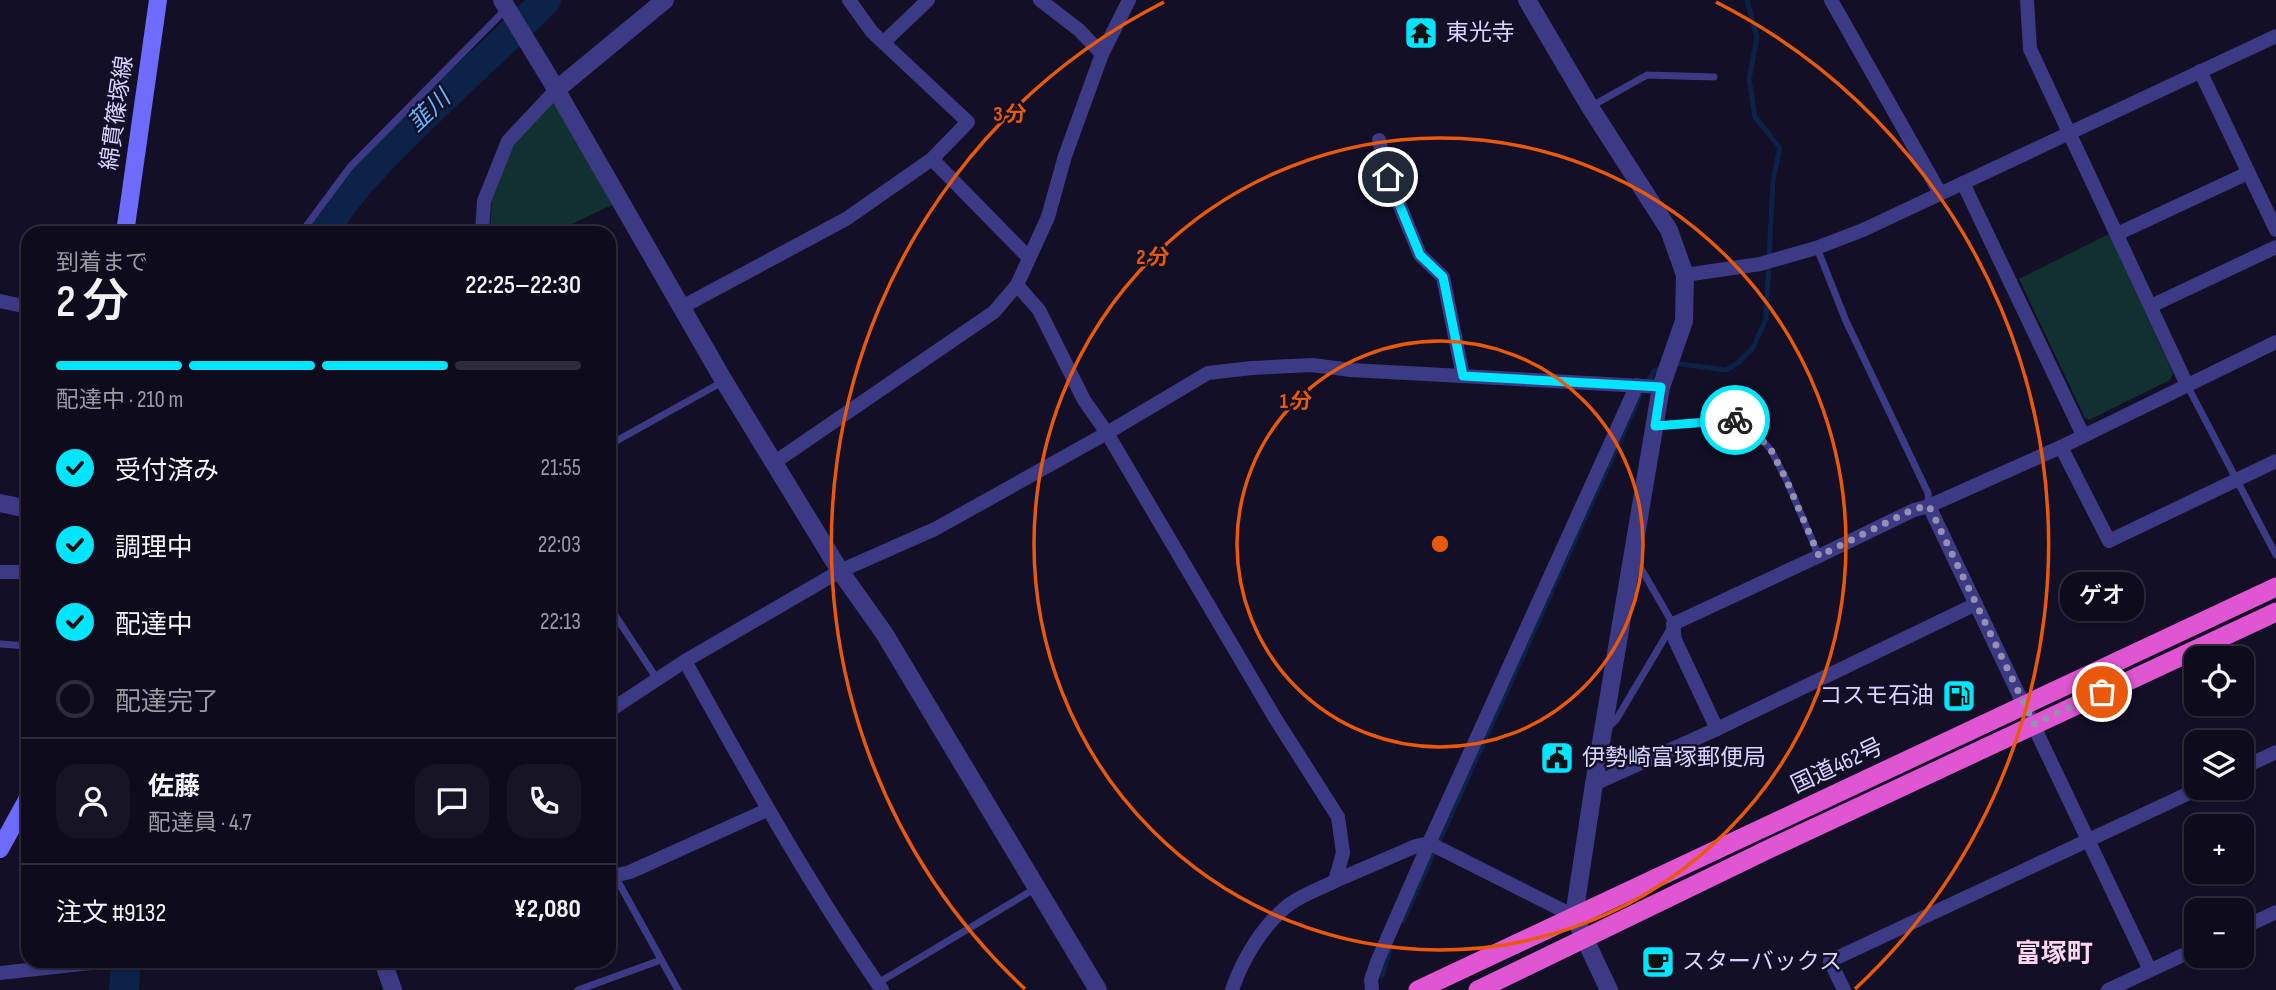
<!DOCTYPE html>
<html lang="ja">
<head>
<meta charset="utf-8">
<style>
	:root { --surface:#0e0b1c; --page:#171425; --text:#f1f3f6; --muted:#9b9ba3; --line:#2e2b3b; --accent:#00e5ff }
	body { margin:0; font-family:"Sofia Sans Condensed","Noto Sans JP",sans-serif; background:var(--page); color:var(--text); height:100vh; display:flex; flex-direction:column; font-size:26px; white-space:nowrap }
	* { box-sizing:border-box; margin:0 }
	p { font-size:23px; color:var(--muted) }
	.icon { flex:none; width:38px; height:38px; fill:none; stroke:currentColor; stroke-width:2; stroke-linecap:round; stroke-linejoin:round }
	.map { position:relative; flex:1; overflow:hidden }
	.sheet { position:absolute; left:21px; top:226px; width:595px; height:742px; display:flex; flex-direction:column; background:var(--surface); border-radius:21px; box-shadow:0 2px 5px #0004,0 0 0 2px var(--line) }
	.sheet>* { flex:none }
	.controls { position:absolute; left:2184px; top:646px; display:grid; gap:14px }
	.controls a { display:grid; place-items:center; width:70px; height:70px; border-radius:14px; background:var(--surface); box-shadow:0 2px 5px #0004,0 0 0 2px var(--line); font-size:35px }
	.pin { position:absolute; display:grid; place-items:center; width:60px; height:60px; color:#fff; margin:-30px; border:4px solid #fff; border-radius:50%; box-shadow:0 2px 7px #0007 }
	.courier { position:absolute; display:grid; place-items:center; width:70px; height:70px; margin:-35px; border:5px solid #00e5ff; border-radius:50%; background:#fff; color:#222; box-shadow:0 2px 9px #0007 }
	.bubble { position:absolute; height:49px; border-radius:21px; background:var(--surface); box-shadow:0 2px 5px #0004,0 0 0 2px var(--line); font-size:23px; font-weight:600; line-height:49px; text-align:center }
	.head em { font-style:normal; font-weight:600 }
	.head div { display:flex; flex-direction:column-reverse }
	.head { display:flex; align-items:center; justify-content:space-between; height:119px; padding:0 35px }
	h1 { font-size:46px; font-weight:600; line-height:52px }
	.bar { display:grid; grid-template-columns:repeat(4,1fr); gap:10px 7px; align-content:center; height:84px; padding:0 35px }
	.bar i { height:9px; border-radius:5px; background:var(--line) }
	.bar .active { background:var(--accent) }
	.bar p { grid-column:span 4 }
	.line { display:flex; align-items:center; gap:18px; padding:0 35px; border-top:2px solid var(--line) }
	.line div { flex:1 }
	.round { display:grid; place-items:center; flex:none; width:74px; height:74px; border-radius:21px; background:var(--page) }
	ol { padding:0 35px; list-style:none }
	li { display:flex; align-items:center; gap:21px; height:77px }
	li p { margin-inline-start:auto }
	li .icon { padding:7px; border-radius:50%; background:var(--accent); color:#111; stroke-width:4 }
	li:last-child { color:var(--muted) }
	li i { width:38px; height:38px; border:4px solid var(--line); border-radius:50% }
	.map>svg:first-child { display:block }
	.green { fill:#12302f }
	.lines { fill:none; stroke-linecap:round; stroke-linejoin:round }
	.stream { stroke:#0c2248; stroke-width:5 }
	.river { stroke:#0c2248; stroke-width:30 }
	.service { stroke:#3d3a85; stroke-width:7 }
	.minor { stroke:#3d3a85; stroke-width:14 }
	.tertiary { stroke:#3d3a85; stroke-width:18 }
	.secondary { stroke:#6f6bff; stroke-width:18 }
	.trunk { stroke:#e055d1; stroke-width:19 }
	.done { stroke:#948fb3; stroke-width:7; stroke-dasharray:0 12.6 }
	.route { stroke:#00e5ff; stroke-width:9 }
	.ring { fill:none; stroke:#e8590c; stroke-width:3.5 }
	.labels { text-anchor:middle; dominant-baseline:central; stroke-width:5; stroke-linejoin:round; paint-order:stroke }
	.poi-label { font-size:23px; fill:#d9d4ff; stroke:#130f26; text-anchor:start }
	.street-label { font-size:23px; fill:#d9d4ff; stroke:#130f26 }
	.water-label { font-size:24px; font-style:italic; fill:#62b6ff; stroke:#130f26 }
	.quarter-label { font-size:26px; font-weight:bold; fill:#ffd6f0; stroke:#130f26 }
	.centre { fill:#e8590c; stroke:#130f26; stroke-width:3.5 }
	.ring-label { font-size:21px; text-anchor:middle; font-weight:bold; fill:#e8590c; stroke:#130f26; stroke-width:5; stroke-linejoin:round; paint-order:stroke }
</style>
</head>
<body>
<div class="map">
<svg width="2276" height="990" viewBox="0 0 2276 990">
	<rect width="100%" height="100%" fill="#130f26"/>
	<g class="green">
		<path d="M 555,100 L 614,204 L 553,233 L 490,233 L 492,194 L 511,144 Z"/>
		<path d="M 2109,234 L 2173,373 L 2170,380 L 2089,420 L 2085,418 L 2019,279 Z"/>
	</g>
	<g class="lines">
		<g class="stream">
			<path d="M 1680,364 L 1726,370 L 1738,363 L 1753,348 L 1766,319 L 1773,180 L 1780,148 L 1755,117 L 1749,79 L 1757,37 L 1747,0"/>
			<path d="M 1648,381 L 1654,371 L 1658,370"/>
			<path d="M 1403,921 L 1640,396"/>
			<path d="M 1382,976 L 1390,949"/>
		</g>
		<g class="river">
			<path d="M 324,233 C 340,203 364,177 387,153 C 438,100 494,52 546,0"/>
			<path d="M 124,990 L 126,961"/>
		</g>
		<g class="service">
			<path d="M 1590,107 L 1647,75 L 1714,77"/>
			<path d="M 301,233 L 350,167 L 506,9"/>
			<path d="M 1817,248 L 1846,321 L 1928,493 L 1929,506"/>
			<path d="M 2187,385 L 2276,555"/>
			<path d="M 1655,426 L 1745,421 L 1771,450 L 1786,479 L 1819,556"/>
			<path d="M 609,445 L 724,381"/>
			<path d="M 609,606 L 657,679"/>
			<path d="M 0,644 L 28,646"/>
			<path d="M 1608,727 L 1616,720 L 1673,624 L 1635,558"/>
			<path d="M 615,876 L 678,990"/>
			<path d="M 878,983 L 1036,888"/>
			<path d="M 578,990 L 661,960"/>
		</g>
		<g class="minor">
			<path d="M 1040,0 L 1079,30 L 1102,54"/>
			<path d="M 1831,0 L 1940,193"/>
			<path d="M 2027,0 L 2030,49 L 2187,385"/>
			<path d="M 884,42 L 928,0"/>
			<path d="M 2200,71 L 2276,230"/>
			<path d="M 1379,140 L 1388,177 L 1420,255 L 1443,277 L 1463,376"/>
			<path d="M 932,159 L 1029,258"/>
			<path d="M 1963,183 L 2083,435"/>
			<path d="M 482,233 L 484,201 L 508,141 L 556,90"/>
			<path d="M 2117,234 L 2248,173"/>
			<path d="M 1685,275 L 1760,264 L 1816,248 L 1863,230 L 2276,36"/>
			<path d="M 1017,285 L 1039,310 L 1084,400 L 1107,433 L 1275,718 L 1338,817 L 1343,853 L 1335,881 C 1320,889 1299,896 1286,907 C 1262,927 1242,960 1232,990"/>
			<path d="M 0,301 L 28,307"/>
			<path d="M 2151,306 L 2276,247"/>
			<path d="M 682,307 L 846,219 L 932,159 L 968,122 L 872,32 L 849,0"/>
			<path d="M 2061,447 L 2109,541 L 2276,461"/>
			<path d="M 775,462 L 994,312 L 1017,285 L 1048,217 L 1065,156 L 1102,54 L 1129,0"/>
			<path d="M 1929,506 L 2150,970"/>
			<path d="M 0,572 L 28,572"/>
			<path d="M 685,661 C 747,773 809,885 882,990"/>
			<path d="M 609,711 L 685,661 L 840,571 L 935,529 L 1107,433 L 1208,373 L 1252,368 L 1312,365 L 1351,370 L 1661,387"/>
			<path d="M 1717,729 L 1976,604"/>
			<path d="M 2242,768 L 2276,752"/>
			<path d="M 1594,784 L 1717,729 L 1675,640 L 1673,624 L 1819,556 L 1914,510 L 1929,506 L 2061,447 L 2276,342"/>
			<path d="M 609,877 L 630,872 L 767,810"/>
			<path d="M 1335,881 L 1416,846 L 1429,843 L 1637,385"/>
			<path d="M 2242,928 L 2276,912"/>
			<path d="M 0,973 L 109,961"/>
			<path d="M 1372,990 L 1371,980 L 1377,962 L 1429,843 L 1574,916"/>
			<path d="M 1844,990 L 1830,961 L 2200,788"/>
			<path d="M 2108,990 L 2196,949"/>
		</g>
		<g class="tertiary">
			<path d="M 502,0 L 550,79 L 724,381 L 840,571 L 884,633 L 1098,990"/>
			<path d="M 1527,0 L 1590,107 L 1669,230 L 1685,275 L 1684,321 L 1661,387 L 1594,784 L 1574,916 L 1609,990"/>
			<path d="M 556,90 L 665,0"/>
			<path d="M 0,503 L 28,509"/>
			<path d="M 383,961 L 393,990"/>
		</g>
		<g class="secondary">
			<path d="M 125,233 L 158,0"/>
			<path d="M 0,849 L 28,798"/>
		</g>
		<g class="trunk">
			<path d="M 1418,990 L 2276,587"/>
			<path d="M 1478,990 L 1771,848 L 2276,612"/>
		</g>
	</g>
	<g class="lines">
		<path class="done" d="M 1735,420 L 1745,421 L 1771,450 L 1786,479 L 1819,556 L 1914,509 L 1929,506 L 2034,724 L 2102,692"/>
		<path class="route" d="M 1388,177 L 1420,255 L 1443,277 L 1463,376 L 1661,387 L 1655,426 L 1735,420"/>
	</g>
	<g class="ring">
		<circle cx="1440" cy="544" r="203"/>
		<circle cx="1440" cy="544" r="406"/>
		<path d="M1025 989A608 608 0 0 1 1164 2M1716 2A608 608 0 0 1 1855 989"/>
	</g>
	<defs>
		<symbol id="temple-square" viewBox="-11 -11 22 22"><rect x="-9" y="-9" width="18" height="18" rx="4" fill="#00e5ff" stroke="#130f26"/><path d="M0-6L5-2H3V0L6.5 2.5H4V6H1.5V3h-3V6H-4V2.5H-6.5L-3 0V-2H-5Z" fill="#111"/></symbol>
		<symbol id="fuel-square" viewBox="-11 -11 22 22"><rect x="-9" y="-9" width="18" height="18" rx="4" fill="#00e5ff" stroke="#130f26"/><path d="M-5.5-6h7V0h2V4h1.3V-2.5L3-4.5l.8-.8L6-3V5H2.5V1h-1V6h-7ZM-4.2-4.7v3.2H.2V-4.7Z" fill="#111"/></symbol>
		<symbol id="civic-square" viewBox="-11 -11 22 22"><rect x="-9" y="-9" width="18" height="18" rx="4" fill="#00e5ff" stroke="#130f26"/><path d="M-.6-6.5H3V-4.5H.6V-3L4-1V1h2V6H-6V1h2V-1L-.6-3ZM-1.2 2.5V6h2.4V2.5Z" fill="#111"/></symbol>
		<symbol id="cafe-square" viewBox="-11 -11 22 22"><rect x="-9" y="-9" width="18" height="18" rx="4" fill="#00e5ff" stroke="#130f26"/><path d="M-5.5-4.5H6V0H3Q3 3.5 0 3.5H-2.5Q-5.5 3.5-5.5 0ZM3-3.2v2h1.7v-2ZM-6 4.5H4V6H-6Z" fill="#111"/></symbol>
	</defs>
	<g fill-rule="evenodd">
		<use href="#temple-square" x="1402" y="14" width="38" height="38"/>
		<use href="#fuel-square" x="1940" y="677" width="38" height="38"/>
		<use href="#civic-square" x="1538" y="739" width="38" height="38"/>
		<use href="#cafe-square" x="1639" y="943" width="38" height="38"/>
	</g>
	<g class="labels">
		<g class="poi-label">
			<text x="1446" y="33">東光寺</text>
			<text x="1934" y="696" text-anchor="end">コスモ石油</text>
			<text x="1582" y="758">伊勢崎富塚郵便局</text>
			<text x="1682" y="962">スターバックス</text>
		</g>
		<g class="street-label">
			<text transform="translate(117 113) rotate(-82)">綿貫篠塚線</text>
			<text transform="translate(1837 766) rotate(-25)">国道462号</text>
		</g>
		<g class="water-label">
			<text transform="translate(429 111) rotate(-44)">韮川</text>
		</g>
		<g class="quarter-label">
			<text x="2054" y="954">富塚町</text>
		</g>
	</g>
	<circle cx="1440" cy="544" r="10" class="centre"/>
	<g class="ring-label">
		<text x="1010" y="121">3 分</text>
		<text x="1153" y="264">2 分</text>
		<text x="1296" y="408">1 分</text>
	</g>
</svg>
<div class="controls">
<a><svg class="icon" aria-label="locate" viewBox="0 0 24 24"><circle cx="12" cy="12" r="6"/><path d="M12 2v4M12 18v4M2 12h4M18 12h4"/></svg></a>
<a><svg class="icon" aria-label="layers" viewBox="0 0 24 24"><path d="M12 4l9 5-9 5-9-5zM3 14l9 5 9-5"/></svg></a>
<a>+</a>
<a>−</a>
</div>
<div class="pin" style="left:2102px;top:692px;background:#ea580c"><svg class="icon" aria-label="bag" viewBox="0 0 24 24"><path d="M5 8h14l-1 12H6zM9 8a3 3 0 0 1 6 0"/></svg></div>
<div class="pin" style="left:1388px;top:177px;background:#1f2937"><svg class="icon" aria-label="home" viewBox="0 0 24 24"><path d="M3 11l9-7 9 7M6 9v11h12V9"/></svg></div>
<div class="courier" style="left:1735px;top:420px"><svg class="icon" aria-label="bike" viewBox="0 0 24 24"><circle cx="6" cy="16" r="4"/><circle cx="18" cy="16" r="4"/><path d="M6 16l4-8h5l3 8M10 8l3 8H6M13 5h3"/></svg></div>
<div class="bubble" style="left:2060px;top:572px;width:84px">ゲオ</div>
<section class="sheet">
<div class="head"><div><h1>2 分</h1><p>到着まで</p></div><em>22:25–22:30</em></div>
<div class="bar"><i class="active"></i><i class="active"></i><i class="active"></i><i></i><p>配達中 · 210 m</p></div>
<ol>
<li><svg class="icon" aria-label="check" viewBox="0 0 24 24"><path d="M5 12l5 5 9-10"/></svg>受付済み<p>21:55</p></li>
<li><svg class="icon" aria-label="check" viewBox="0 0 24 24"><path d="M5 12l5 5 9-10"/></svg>調理中<p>22:03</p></li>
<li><svg class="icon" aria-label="check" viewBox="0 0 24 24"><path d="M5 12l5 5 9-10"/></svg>配達中<p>22:13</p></li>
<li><i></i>配達完了</li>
</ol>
<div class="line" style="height:126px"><a class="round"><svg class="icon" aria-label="person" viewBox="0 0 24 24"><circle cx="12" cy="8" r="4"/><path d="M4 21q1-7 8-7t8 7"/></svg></a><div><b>佐藤</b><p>配達員 · 4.7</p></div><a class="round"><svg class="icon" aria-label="chat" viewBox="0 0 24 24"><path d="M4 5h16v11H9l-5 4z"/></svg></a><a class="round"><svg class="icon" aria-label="phone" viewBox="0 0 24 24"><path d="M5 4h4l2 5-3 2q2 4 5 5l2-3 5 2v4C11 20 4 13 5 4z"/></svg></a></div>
<div class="line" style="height:91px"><div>注文 #9132</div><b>¥2,080</b></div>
</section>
</div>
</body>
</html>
